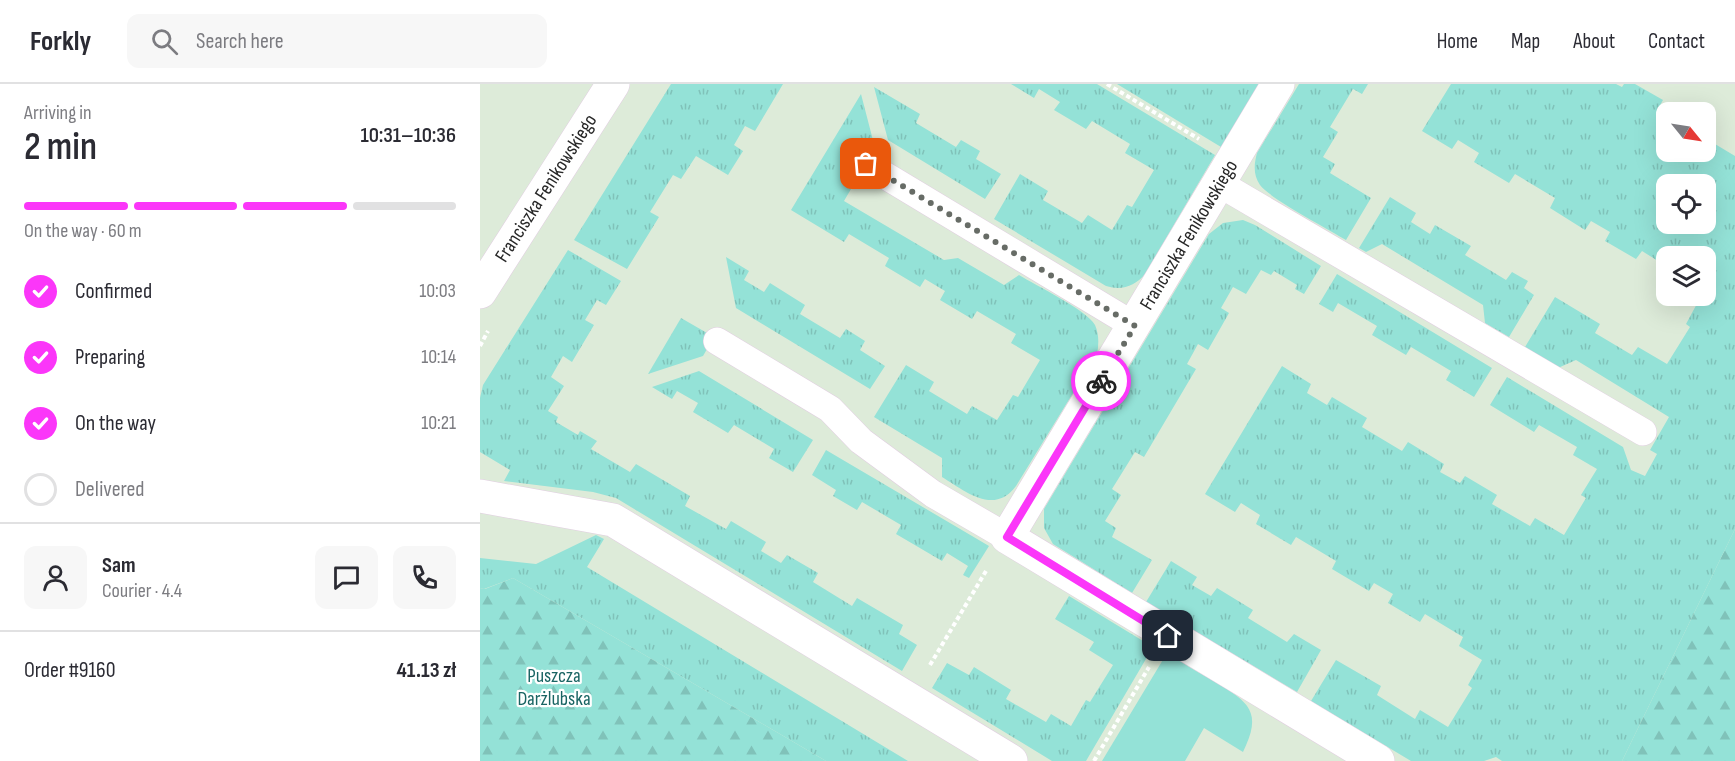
<!DOCTYPE html>
<html lang="en">
<head>
<meta charset="utf-8">
<style>
	:root { --surface:#fff; --page:#f7f7f7; --text:#2b2b33; --muted:#7c7c81; --line:#e1e1e2; --accent:#fb36f9 }
	body { margin:0; font-family:"Sofia Sans Condensed",sans-serif; background:var(--page); color:var(--text); height:100vh; display:flex; flex-direction:column; font-size:22px; white-space:nowrap }
	* { box-sizing:border-box; margin:0 }
	p { font-size:20px; color:var(--muted) }
	.icon { flex:none; width:33px; height:33px; fill:none; stroke:currentColor; stroke-width:2; stroke-linecap:round; stroke-linejoin:round }
	.map { position:relative; flex:1; overflow:hidden }
	.panel { display:flex; flex-direction:column; background:var(--surface); width:480px }
	.panel>* { flex:none }
	.needle { width:39px; rotate:120deg }
	.tools { position:absolute; left:1176px; top:18px; display:grid; gap:12px }
	.tools a { display:grid; place-items:center; width:60px; height:60px; border-radius:12px; background:var(--surface); box-shadow:0 6px 24px #0002; font-size:30px }
	.pin { position:absolute; display:grid; place-items:center; width:51px; height:51px; color:#fff; margin:-26px; border-radius:12px; box-shadow:0 3px 9px #0006 }
	.courier { position:absolute; display:grid; place-items:center; width:60px; height:60px; margin:-30px; border:4px solid #fb36f9; border-radius:50%; background:#fff; color:#222; box-shadow:0 2px 8px #0007 }
	.headline em { font-style:normal; font-weight:600 }
	.headline div { display:flex; flex-direction:column-reverse }
	.headline { display:flex; align-items:center; justify-content:space-between; height:102px; padding:0 24px }
	h1 { font-size:39px; font-weight:600; line-height:45px }
	.bar { display:grid; grid-template-columns:repeat(4,1fr); gap:9px 6px; align-content:center; height:72px; padding:0 24px }
	.bar i { height:8px; border-radius:4px; background:var(--line) }
	.bar .current { background:var(--accent) }
	.bar p { grid-column:span 4 }
	.line { display:flex; align-items:center; gap:15px; padding:0 24px; border-top:2px solid var(--line) }
	.line div { flex:1 }
	.round { display:grid; place-items:center; flex:none; width:63px; height:63px; border-radius:12px; background:var(--page) }
	ol { padding:0 24px; list-style:none }
	li { display:flex; align-items:center; gap:18px; height:66px }
	li p { margin-inline-start:auto }
	li .icon { padding:6px; border-radius:50%; background:var(--accent); color:#fff; stroke-width:4 }
	li:last-child { color:var(--muted) }
	li i { width:33px; height:33px; border:3px solid var(--line); border-radius:50% }
	header { display:flex; align-items:center; gap:36px; box-sizing:border-box; height:84px; padding:0 30px; background:var(--surface); border-bottom:2px solid var(--line) }
	header strong { font-size:28px }
	nav { display:flex; gap:33px; margin-inline-start:auto; font-size:21px }
	.search { width:420px; height:54px; background:var(--page); display:flex; align-items:center; gap:15px; box-sizing:border-box; padding:0 21px; border-radius:12px; color:var(--muted); font-size:22px }
	main { display:flex; flex:1; min-height:0 }
	.map>svg:first-child { display:block }
	.grass { fill:url(#grass-tufts); fill-rule:evenodd }
	.forest { fill:url(#forest-firs) }
	.park { fill:#94e2d7 }
	.lines { fill:none; stroke-linecap:round; stroke-linejoin:round }
	.service-casing { stroke:#e1cee1; stroke-width:28 }
	.minor-casing { stroke:#e1cee1; stroke-width:34 }
	.path { stroke:#fff; stroke-width:4; stroke-dasharray:4.5 3; stroke-linecap:butt }
	.service { stroke:#fff; stroke-width:27 }
	.minor { stroke:#fff; stroke-width:33 }
	.done { stroke:#676c66; stroke-width:6; stroke-dasharray:0 10.8 }
	.route { stroke:#fb36f9; stroke-width:8 }
	.labels { text-anchor:middle; dominant-baseline:central; stroke-width:4.5; stroke-linejoin:round; paint-order:stroke }
	.street-label { font-size:20px; fill:#282828; stroke:#fff }
	.park-label { font-size:20px; fill:#196463; stroke:#fff }
</style>
</head>
<body>
<header>
<strong>Forkly</strong>
<div class="search"><svg class="icon" aria-label="search" viewBox="0 0 24 24"><circle cx="10" cy="10" r="6"/><path d="M15 15l6 6"/></svg>Search here</div>
<nav><a>Home</a><a>Map</a><a>About</a><a>Contact</a></nav>
</header>
<main>
<section class="panel">
<div class="headline"><div><h1>2 min</h1><p>Arriving in</p></div><em>10:31–10:36</em></div>
<div class="bar"><i class="current"></i><i class="current"></i><i class="current"></i><i></i><p>On the way · 60 m</p></div>
<ol>
<li><svg class="icon" aria-label="check" viewBox="0 0 24 24"><path d="M5 12l5 5 9-10"/></svg>Confirmed<p>10:03</p></li>
<li><svg class="icon" aria-label="check" viewBox="0 0 24 24"><path d="M5 12l5 5 9-10"/></svg>Preparing<p>10:14</p></li>
<li><svg class="icon" aria-label="check" viewBox="0 0 24 24"><path d="M5 12l5 5 9-10"/></svg>On the way<p>10:21</p></li>
<li><i></i>Delivered</li>
</ol>
<div class="line" style="height:108px"><a class="round"><svg class="icon" aria-label="person" viewBox="0 0 24 24"><circle cx="12" cy="8" r="4"/><path d="M4 21q1-7 8-7t8 7"/></svg></a><div><b>Sam</b><p>Courier · 4.4</p></div><a class="round"><svg class="icon" aria-label="chat" viewBox="0 0 24 24"><path d="M4 5h16v11H9l-5 4z"/></svg></a><a class="round"><svg class="icon" aria-label="phone" viewBox="0 0 24 24"><path d="M5 4h4l2 5-3 2q2 4 5 5l2-3 5 2v4C11 20 4 13 5 4z"/></svg></a></div>
<div class="line" style="height:78px"><div>Order #9160</div><b>41.13 zł</b></div>
</section>
<div class="map">
<svg width="1255" height="677" viewBox="0 0 1255 677">
	<defs>
		<pattern id="grass-tufts" width="24" height="20" patternUnits="userSpaceOnUse" patternTransform="scale(1.5)"><rect width="24" height="20" fill="#94e2d7"/><path d="M3 7l-1-3M5 7V3M7 7l1-3M15 17l-1-3M17 17v-4M19 17l1-3" fill="none" stroke="#80c2b9"/></pattern>
		<pattern id="forest-firs" width="22" height="20" patternUnits="userSpaceOnUse" patternTransform="scale(1.5)"><rect width="22" height="20" fill="#94e2d7"/><path d="M5 1l3.5 6h-7zM16 11l3.5 6h-7z" fill="#80c2b9"/></pattern>
	</defs>
	<rect width="100%" height="100%" fill="#ddebd9"/>
	<g class="grass">
		<path d="M 191,0 L 303,0 L 275,47 L 265,42 L 254,61 L 263,67 L 248,91 L 216,72 L 201,95 L 193,91 L 170,128 L 179,133 L 147,185 L 94,156 Z"/>
		<path d="M 531,0 L 617,0 L 735,71 L 665,190 C 655,202 642,207 626,202 L 514,135 L 540,90 L 568,107 L 563,116 L 602,139 L 608,131 L 632,146 L 647,121 L 652,123 L 674,86 L 645,69 L 650,60 L 612,37 L 606,45 L 574,26 L 580,18 L 559,5 L 554,14 Z"/>
		<path d="M 637,0 L 779,0 L 741,63 Z"/>
		<path d="M 819,0 L 888,0 L 882,10 L 873,5 L 850,43 L 858,48 L 843,73 L 855,80 L 850,89 L 891,114 L 866,156 C 848,145 789,114 780,101 C 773,91 774,80 777,69 Z"/>
		<path d="M 971,0 L 1136,0 L 1142,3 L 1144,0 L 1155,0 L 1183,16 L 1178,25 L 1186,30 L 1186,68 L 1226,68 L 1226,43 L 1234,48 L 1230,57 L 1255,72 L 1255,445 L 1142,677 L 1022,677 L 1016,673 L 1004,677 L 931,677 L 831,617 L 856,576 L 901,602 L 897,611 L 935,635 L 940,626 L 968,643 L 992,604 L 988,601 L 1002,576 L 979,562 L 983,553 L 945,530 L 940,538 L 908,519 L 913,510 L 894,499 L 889,507 L 852,485 L 856,477 L 816,453 L 811,461 L 776,440 L 780,431 L 761,419 L 755,428 L 725,410 L 802,282 L 831,300 L 827,309 L 847,321 L 852,313 L 887,334 L 882,343 L 922,367 L 928,358 L 964,380 L 960,388 L 980,399 L 985,392 L 1017,411 L 1012,420 L 1050,442 L 1055,434 L 1084,451 L 1106,414 L 1101,411 L 1117,385 L 1093,371 L 1097,363 L 1059,341 L 1054,348 L 1010,321 L 1027,293 L 1143,363 L 1151,386 L 1165,392 L 1177,370 L 1170,366 L 1189,333 L 1096,276 L 1078,284 L 1045,263 L 1075,213 L 1120,240 L 1115,249 L 1152,271 L 1158,263 L 1187,280 L 1210,243 L 1206,240 L 1220,214 L 1216,212 L 1226,212 L 1226,172 L 1186,172 L 1186,182 L 1162,167 L 1156,175 L 1125,157 L 1130,148 L 1111,137 L 1105,146 L 1070,124 L 1075,114 L 1035,90 L 1029,99 L 994,78 L 999,69 L 978,56 L 972,65 L 942,47 ZM 1186,100 L 1226,100 L 1226,140 L 1186,140 Z"/>
		<path d="M 394,3 L 440,30 L 436,39 L 476,63 L 481,56 L 500,67 L 496,75 L 521,90 L 505,115 L 408,56 Z"/>
		<path d="M 381,10 L 395,64 L 364,117 L 464,176 L 478,174 L 524,201 L 539,191 C 555,201 607,226 615,241 C 619,250 619,260 617,270 L 536,402 C 514,432 485,407 462,393 L 462,374 L 394,333 L 426,281 L 454,298 L 449,307 L 487,330 L 492,322 L 517,336 L 533,311 L 538,313 L 560,276 L 531,259 L 536,250 L 497,227 L 492,235 L 460,216 L 465,207 L 445,195 L 440,203 L 405,182 L 409,174 L 369,150 L 364,158 L 311,126 Z"/>
		<path d="M 910,113 L 936,129 L 931,138 L 950,150 L 955,141 L 991,162 L 985,171 L 1026,196 L 1032,188 L 1048,197 L 1044,204 L 1054,211 L 1029,253 L 1005,239 L 1003,221 L 902,160 L 886,168 L 879,164 Z"/>
		<path d="M 763,136 L 775,141 L 841,182 L 824,210 L 815,205 L 817,201 L 794,187 L 791,191 L 781,186 L 766,210 L 753,203 L 741,224 L 749,229 L 728,266 L 718,260 L 707,280 L 716,285 L 664,373 L 655,368 L 632,405 L 641,411 L 625,437 L 636,444 L 632,453 L 672,476 L 652,509 L 573,460 L 564,444 L 564,425 L 729,150 L 743,139 Z"/>
		<path d="M 88,166 L 141,197 L 126,221 L 117,216 L 105,236 L 114,241 L 92,278 L 83,272 L 71,293 L 84,302 L 68,327 L 78,333 L 76,338 L 98,351 L 100,347 L 117,357 L 111,365 L 150,388 L 156,380 L 210,412 L 205,422 L 246,445 L 251,437 L 286,458 L 281,467 L 301,479 L 307,471 L 338,489 L 333,498 L 372,522 L 377,514 L 423,541 L 419,550 L 437,561 L 422,587 L 136,414 L 113,408 L 24,397 L 30,386 L 0,368 L 0,314 L 3,301 Z"/>
		<path d="M 246,173 L 269,187 L 264,196 L 284,208 L 290,199 L 325,221 L 320,230 L 360,254 L 366,245 L 385,257 L 380,266 L 405,282 L 390,305 L 256,224 Z"/>
		<path d="M 857,190 L 1012,284 L 994,313 L 966,296 L 971,287 L 931,263 L 926,271 L 892,251 L 897,242 L 858,219 L 853,228 L 839,220 Z"/>
		<path d="M 201,234 L 234,253 L 223,272 L 168,290 Z"/>
		<path d="M 219,287 L 333,356 L 313,388 L 289,374 L 294,365 L 254,341 L 248,349 L 213,328 L 218,319 L 197,307 L 192,315 L 172,303 Z"/>
		<path d="M 346,366 L 509,462 L 489,494 L 483,491 L 488,482 L 467,469 L 462,477 L 416,450 L 421,441 L 382,418 L 377,426 L 353,412 L 356,406 L 332,391 Z"/>
		<path d="M 116,451 L 124,455 L 107,483 L 428,677 L 346,677 L 33,494 L 4,505 L 0,504 L 0,474 L 56,480 Z"/>
		<path d="M 691,477 L 717,493 L 712,501 L 731,512 L 737,504 L 773,526 L 768,534 L 807,558 L 814,550 L 841,566 L 817,608 L 666,518 Z"/>
		<path d="M 589,512 L 673,563 L 606,677 L 572,677 L 452,604 L 467,579 L 489,591 L 494,583 L 531,606 L 526,615 L 566,638 L 571,630 L 591,642 L 606,616 L 610,618 L 633,581 L 609,566 L 614,558 L 575,535 Z"/>
	</g>
	<g class="forest">
		<path d="M 1255,445 L 1255,677 L 1142,677 Z"/>
		<path d="M 33,494 L 346,677 L 0,677 L 0,504 L 5,505 Z"/>
	</g>
	<path class="park" d="M 687,569 C 703,579 719,589 735,598 C 769,618 783,628 763,668 L 724,644 L 705,677 L 622,677 Z"/>
	<g class="lines">
		<defs>
			<g id="service">
				<path d="M 386,80 L 655,242"/>
				<path d="M 740,100 L 1163,348"/>
				<path d="M 237,257 L 350,325 L 381,357 L 453,410 L 527,453"/>
			</g>
			<g id="minor">
				<path d="M 798,0 L 527,453 L 898,677"/>
				<path id="s1" d="M 0,208 L 133,0"/>
				<path d="M 0,412 L 133,436 L 531,677"/>
			</g>
		</defs>
		<use href="#service" class="service-casing"/>
		<use href="#minor" class="minor-casing"/>
		<g class="path">
			<path d="M 627,0 L 719,55"/>
			<path d="M 0,262 L 8,247"/>
			<path d="M 450,581 L 506,487"/>
			<path d="M 614,677 L 669,583"/>
		</g>
		<use href="#service" class="service"/>
		<use href="#minor" class="minor"/>
	</g>
	<g class="lines">
		<path class="done" d="M 386,80 L 655,242 L 621,297"/>
		<path class="route" d="M 621,297 L 527,453 L 688,552"/>
	</g>
	<g class="labels">
		<g class="street-label">
			<text stroke="none"><textPath href="#s1" startOffset="123">Franciszka Fenikowskiego</textPath></text>
			<text transform="translate(709 151) rotate(-59)">Franciszka Fenikowskiego</text>
		</g>
		<g class="park-label">
			<text x="74" y="592">Puszcza<tspan x="74" dy="23">Darżlubska</tspan></text>
		</g>
	</g>
</svg>
<div class="tools">
<a><svg class="needle" viewBox="-14 -14 28 28"><path d="M0-13l5 13h-10z" fill="#e53935"/><path d="M0 13l5-13h-10z" fill="#7c7c81"/></svg></a>
<a><svg class="icon" aria-label="locate" viewBox="0 0 24 24"><circle cx="12" cy="12" r="6"/><path d="M12 2v4M12 18v4M2 12h4M18 12h4"/></svg></a>
<a><svg class="icon" aria-label="layers" viewBox="0 0 24 24"><path d="M12 4l9 5-9 5-9-5zM3 14l9 5 9-5"/></svg></a>
</div>
<div class="pin" style="left:386px;top:80px;background:#ea580c"><svg class="icon" aria-label="bag" viewBox="0 0 24 24"><path d="M5 8h14l-1 12H6zM9 8a3 3 0 0 1 6 0"/></svg></div>
<div class="pin" style="left:688px;top:552px;background:#1f2937"><svg class="icon" aria-label="home" viewBox="0 0 24 24"><path d="M3 11l9-7 9 7M6 9v11h12V9"/></svg></div>
<div class="courier" style="left:621px;top:297px"><svg class="icon" aria-label="bike" viewBox="0 0 24 24"><circle cx="6" cy="16" r="4"/><circle cx="18" cy="16" r="4"/><path d="M6 16l4-8h5l3 8M10 8l3 8H6M13 5h3"/></svg></div>
</div>
</main>
</body>
</html>
